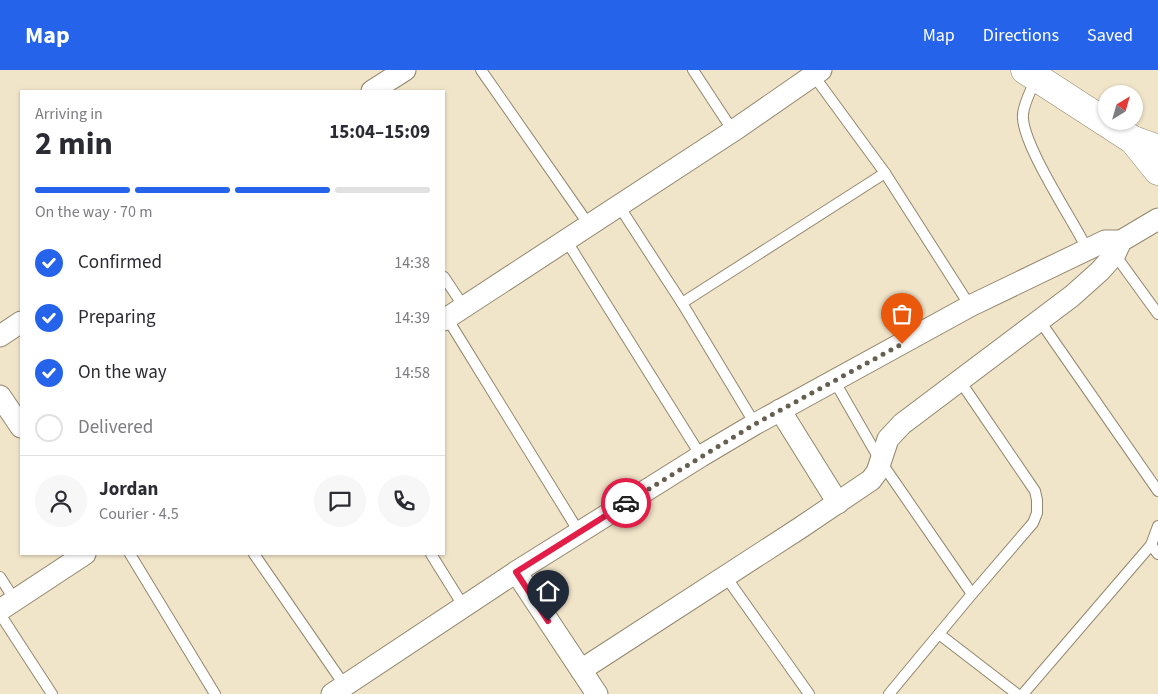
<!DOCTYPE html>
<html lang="en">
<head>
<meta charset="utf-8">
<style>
	:root { --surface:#fff; --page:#f7f7f7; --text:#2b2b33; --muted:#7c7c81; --line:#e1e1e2; --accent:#2563eb }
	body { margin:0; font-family:"Source Sans 3",sans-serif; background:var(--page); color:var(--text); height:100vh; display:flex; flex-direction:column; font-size:19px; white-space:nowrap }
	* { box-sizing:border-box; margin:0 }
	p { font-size:16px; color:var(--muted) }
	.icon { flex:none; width:28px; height:28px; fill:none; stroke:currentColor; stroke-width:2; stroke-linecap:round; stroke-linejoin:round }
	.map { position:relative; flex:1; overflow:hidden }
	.drawer { position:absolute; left:20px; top:20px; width:425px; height:465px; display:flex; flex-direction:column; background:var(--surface); border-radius:0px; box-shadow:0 1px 4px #0004 }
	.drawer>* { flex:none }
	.needle { width:32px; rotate:37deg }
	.buttons { position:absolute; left:1098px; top:15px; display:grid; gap:10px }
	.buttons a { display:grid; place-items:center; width:45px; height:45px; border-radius:50%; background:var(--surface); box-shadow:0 1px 4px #0004; font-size:25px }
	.pin { position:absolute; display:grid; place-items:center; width:42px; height:42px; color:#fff; margin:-51px -21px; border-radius:50% 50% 50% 0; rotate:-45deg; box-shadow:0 0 5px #0007 }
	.pin .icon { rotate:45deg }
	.courier { position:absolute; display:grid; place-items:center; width:50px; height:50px; margin:-25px; border:4px solid #e11d48; border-radius:50%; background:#fff; color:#222; box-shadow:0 1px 6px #0007 }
	.headline em { font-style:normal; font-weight:700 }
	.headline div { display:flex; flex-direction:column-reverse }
	.headline { display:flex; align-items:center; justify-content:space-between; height:85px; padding:0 15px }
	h1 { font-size:32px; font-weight:700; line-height:38px }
	.bar { display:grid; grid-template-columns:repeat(4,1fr); gap:8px 5px; align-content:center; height:60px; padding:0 15px }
	.bar i { height:6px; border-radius:4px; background:var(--line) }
	.bar .active { background:var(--accent) }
	.bar p { grid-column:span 4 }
	.line { display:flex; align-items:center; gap:12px; padding:0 15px; border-top:1px solid var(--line) }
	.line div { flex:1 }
	.round { display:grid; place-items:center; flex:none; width:52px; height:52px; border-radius:26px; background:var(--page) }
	ol { padding:0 15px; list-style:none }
	li { display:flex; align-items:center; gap:15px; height:55px }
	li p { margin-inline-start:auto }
	li .icon { padding:5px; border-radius:50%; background:var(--accent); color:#fff; stroke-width:4 }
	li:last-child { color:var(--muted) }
	li i { width:28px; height:28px; border:2px solid var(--line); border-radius:50% }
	header { display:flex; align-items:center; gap:30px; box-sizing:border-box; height:70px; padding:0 25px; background:var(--accent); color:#fff }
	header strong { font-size:24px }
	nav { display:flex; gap:28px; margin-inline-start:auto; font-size:18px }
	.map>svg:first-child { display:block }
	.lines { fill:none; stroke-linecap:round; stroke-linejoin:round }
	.lane-casing { stroke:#92876e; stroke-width:12 }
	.street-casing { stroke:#92876e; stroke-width:23 }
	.primary-casing { stroke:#92876e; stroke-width:29 }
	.lane { stroke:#fff; stroke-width:10 }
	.street { stroke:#fff; stroke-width:21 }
	.primary { stroke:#fff; stroke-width:28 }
	.done { stroke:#665f4f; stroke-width:5; stroke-dasharray:0 9 }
	.route { stroke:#e11d48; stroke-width:6 }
</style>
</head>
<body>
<header>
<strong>Map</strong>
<nav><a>Map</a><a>Directions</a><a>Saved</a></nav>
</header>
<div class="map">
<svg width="1158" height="624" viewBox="0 0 1158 624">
	<rect width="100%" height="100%" fill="#f1e5c9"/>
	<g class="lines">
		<defs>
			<g id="lane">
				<path d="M 481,0 L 589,155"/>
				<path d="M 693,0 L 733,61"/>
				<path d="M 814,6 L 885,103 L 970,236"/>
				<path d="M 1036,8 C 1032,19 1024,32 1023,44 C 1020,72 1073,150 1087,179"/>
				<path d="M 619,136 L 682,233 L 755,354"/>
				<path d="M 566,170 L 701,386"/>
				<path d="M 1113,182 L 1158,244"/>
				<path d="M 444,207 L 464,237"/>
				<path d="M 682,233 L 885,103"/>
				<path d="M 447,248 L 579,462"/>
				<path d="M 1040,251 L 1158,421"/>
				<path d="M 835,312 L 881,392 L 972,524"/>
				<path d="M 1151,475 L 1158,484"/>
				<path d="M 130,484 L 215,624"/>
				<path d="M 254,484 L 345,616"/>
				<path d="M 431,484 L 464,537"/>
				<path d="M 0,507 L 14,529"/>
				<path d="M 726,507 L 809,624"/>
				<path d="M 0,544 L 52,624"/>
				<path d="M 939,564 L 1017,624"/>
				<path d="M 889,624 L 972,524 L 1033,453 L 1037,443 L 1037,430 L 1035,421 L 960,311"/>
				<path d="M 1023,624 L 1151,475 L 1158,456"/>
			</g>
			<g id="street">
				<path d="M 372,21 L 405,0"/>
				<path d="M 444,250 L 733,61 L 821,0"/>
				<path d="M 0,266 L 21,252"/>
				<path d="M 0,326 L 21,357"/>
				<path d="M 780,340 L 838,433"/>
				<path d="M 516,502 L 597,624"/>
				<path d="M 0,540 L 85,484"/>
				<path d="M 581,600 L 800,458 L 871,410 L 877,402 L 888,369 L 902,354 L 1072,226 L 1100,201 L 1115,184 L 1121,171 L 1158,149"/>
				<path d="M 332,624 L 516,502 L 701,386 L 755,354 L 970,236 L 1105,171 L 1121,171"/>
			</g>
			<g id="primary">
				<path d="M 1025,0 L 1133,70 L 1158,79"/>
				<path d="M 1133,70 L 1158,101"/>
			</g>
		</defs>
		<use href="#lane" class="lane-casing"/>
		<use href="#street" class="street-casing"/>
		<use href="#primary" class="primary-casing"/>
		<use href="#lane" class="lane"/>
		<use href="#street" class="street"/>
		<use href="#primary" class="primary"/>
	</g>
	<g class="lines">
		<path class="done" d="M 626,433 L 755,354 L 902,274"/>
		<path class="route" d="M 548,551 L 516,502 L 626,433"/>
	</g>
</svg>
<div class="buttons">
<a><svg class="needle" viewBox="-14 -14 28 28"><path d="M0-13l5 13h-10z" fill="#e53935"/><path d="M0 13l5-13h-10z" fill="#7c7c81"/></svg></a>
</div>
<div class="pin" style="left:902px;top:274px;background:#ea580c"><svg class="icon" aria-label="bag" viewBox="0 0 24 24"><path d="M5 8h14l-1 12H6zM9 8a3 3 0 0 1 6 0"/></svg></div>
<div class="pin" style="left:548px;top:551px;background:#1f2937"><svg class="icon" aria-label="home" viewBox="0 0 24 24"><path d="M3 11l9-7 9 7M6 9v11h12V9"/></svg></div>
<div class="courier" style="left:626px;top:433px"><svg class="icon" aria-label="car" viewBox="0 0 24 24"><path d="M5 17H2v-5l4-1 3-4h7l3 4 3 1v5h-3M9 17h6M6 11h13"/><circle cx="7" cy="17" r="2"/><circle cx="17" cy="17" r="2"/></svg></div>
<section class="drawer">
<div class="headline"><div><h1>2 min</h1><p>Arriving in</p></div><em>15:04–15:09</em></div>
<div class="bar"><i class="active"></i><i class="active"></i><i class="active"></i><i></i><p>On the way · 70 m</p></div>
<ol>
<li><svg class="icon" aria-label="check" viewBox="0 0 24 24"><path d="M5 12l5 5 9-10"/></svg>Confirmed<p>14:38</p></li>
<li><svg class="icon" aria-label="check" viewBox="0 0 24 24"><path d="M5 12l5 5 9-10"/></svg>Preparing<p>14:39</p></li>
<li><svg class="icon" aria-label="check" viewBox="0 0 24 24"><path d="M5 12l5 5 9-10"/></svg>On the way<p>14:58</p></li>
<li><i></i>Delivered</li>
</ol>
<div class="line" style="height:90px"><a class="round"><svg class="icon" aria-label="person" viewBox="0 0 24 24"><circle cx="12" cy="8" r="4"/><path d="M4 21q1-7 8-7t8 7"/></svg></a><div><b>Jordan</b><p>Courier · 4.5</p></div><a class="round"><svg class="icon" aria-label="chat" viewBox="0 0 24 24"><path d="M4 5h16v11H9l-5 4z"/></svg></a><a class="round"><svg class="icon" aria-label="phone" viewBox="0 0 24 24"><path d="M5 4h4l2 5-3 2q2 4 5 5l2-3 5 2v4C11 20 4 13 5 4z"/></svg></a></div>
</section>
</div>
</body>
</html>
